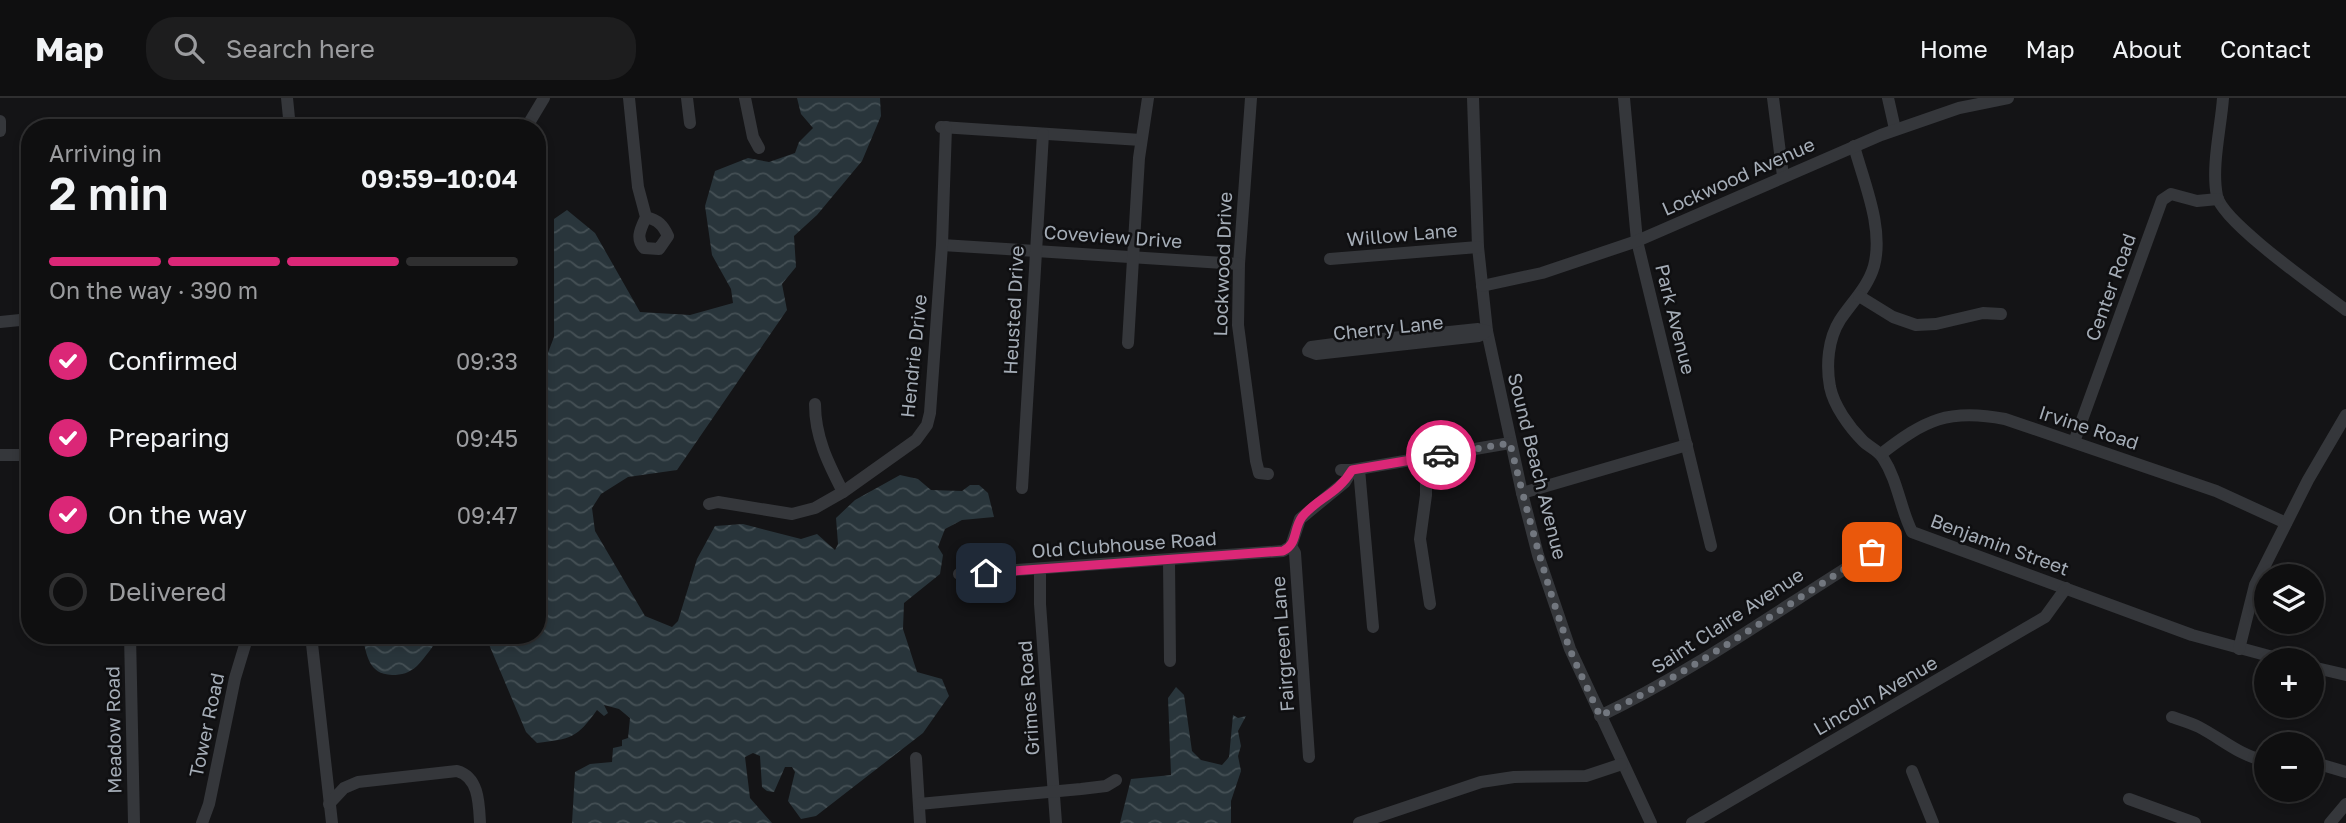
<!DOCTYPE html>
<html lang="en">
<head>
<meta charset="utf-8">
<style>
	:root { --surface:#0f0f10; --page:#1d1d1e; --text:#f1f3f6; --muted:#9b9c9f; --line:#2f2f30; --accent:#db2777 }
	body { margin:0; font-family:"Golos Text",sans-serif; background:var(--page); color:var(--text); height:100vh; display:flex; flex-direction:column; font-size:26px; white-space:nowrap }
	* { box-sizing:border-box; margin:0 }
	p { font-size:23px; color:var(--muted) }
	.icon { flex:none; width:38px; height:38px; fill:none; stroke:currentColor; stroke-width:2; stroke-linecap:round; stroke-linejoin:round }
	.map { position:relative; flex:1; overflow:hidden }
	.details { position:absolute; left:21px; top:21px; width:525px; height:525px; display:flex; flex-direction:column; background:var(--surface); border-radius:28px; box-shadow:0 4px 10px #0003,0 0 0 2px var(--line) }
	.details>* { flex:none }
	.tools { position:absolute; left:2254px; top:466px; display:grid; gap:14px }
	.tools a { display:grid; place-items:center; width:70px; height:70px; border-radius:50%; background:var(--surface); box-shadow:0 4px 10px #0003,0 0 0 2px var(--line); font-size:35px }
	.pin { position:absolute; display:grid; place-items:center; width:60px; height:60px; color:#fff; margin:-30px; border-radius:14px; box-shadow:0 4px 10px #0006 }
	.courier { position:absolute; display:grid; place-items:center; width:70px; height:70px; margin:-35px; border:5px solid #db2777; border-radius:50%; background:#fff; color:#222; box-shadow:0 2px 9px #0007 }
	.summary em { font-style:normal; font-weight:600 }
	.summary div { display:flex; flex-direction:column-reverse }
	.summary { display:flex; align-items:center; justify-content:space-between; height:119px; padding:0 28px }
	h1 { font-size:46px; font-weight:600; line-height:52px }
	.bar { display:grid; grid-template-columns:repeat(4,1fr); gap:10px 7px; align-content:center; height:84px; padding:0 28px }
	.bar i { height:9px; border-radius:5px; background:var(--line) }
	.bar .selected { background:var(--accent) }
	.bar p { grid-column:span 4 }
	ol { padding:0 28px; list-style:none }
	li { display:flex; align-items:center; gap:21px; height:77px }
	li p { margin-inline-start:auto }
	li .icon { padding:7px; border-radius:50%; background:var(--accent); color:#fff; stroke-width:4 }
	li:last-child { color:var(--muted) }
	li i { width:38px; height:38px; border:4px solid var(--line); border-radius:50% }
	header { display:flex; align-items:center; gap:42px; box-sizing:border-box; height:98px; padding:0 35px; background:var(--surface); border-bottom:2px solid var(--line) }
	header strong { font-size:33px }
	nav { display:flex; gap:38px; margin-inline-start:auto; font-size:24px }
	.search { width:490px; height:63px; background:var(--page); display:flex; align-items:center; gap:18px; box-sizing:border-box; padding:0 24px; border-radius:28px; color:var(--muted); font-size:26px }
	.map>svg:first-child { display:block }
	.water { fill:url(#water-waves) }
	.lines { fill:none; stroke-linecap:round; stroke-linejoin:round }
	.minor { stroke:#35373b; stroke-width:12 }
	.done { stroke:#72777f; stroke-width:7; stroke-dasharray:0 12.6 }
	.route { stroke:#db2777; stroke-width:9 }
	.labels { text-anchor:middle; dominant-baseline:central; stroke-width:5; stroke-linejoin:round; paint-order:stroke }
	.street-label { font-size:19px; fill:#a5adb7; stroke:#0f0f11 }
</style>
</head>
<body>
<header>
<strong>Map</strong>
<div class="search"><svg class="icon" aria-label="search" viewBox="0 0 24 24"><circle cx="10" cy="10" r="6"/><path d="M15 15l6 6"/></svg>Search here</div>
<nav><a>Home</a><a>Map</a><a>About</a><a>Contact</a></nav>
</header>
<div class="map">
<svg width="2346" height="725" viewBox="0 0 2346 725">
	<defs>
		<pattern id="water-waves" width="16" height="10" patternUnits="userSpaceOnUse" patternTransform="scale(1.75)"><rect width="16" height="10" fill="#29353b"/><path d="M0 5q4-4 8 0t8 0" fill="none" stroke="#455055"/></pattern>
	</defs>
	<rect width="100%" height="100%" fill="#141416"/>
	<g class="water">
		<path d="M 797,0 L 880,0 L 881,18 L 862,63 L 817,117 L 794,138 L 796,169 L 782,186 L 787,212 L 677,372 L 628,379 L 601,396 L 592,410 L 595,433 L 645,518 L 672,529 L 678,523 L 697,461 L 715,428 L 743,426 L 801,441 L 817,436 L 835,452 L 838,446 L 836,420 L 855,402 L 900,377 L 918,381 L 931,392 L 962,393 L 970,387 L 979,387 L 988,395 L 994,419 L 962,422 L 945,431 L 938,449 L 943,457 L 940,476 L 904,505 L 903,531 L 917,574 L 942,581 L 949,598 L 923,635 L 816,718 L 801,721 L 788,703 L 795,674 L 792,669 L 785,669 L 774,694 L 767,693 L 762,689 L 760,658 L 753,655 L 745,659 L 750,700 L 772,725 L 572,725 L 575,674 L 590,666 L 612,664 L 613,650 L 622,648 L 622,642 L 628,640 L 630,620 L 619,611 L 604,607 L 608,615 L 604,618 L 597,612 C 577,640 571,641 537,645 L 526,634 L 485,537 L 537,537 L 537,269 L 544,265 L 554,239 L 554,121 L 567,112 L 595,135 L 640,214 L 690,217 L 733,205 L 731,191 L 712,157 L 705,108 L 715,73 L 748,60 L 769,64 L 795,55 L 799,44 L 813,30 L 801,16 Z"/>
		<path d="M 362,537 L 442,537 C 433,547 426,559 417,568 C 409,575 402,577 392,577 C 368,576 367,557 362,537 Z"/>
		<path d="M 1176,589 L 1184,597 L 1192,653 L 1201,662 L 1222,667 L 1229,659 L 1233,617 L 1238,620 L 1246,618 L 1238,633 L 1241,648 L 1238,658 L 1241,673 L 1231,703 L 1231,725 L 1120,725 L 1131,681 L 1171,677 L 1168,600 Z"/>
	</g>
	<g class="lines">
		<g class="minor">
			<path d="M 287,0 L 290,30"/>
			<path d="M 629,0 L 638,89 L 646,119 C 641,130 635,140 644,150 L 659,151 L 668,138 C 663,127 658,122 646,119"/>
			<path d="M 687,0 L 690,25"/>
			<path d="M 745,0 L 753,39 L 759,50"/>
			<path d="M 1251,0 L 1239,166 L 1238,227 L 1256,363 L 1259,375 L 1268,376"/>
			<path d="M 1473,0 L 1478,149 L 1487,233 L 1522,395 L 1538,457 L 1570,551 L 1651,725"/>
			<path d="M 1624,0 L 1637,143 L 1711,448"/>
			<path d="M 1773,0 L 1783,78"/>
			<path d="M 1888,0 L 1895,31"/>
			<path d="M 2223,0 C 2221,29 2211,69 2217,98 C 2222,124 2321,193 2346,212"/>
			<path d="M 0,23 L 0,33"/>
			<path d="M 941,29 L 1141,42"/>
			<path d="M 526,30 L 544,0"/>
			<path d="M 1854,48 C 1864,85 1884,130 1874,168 C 1868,189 1852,204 1840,222 C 1828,241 1826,267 1830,289 C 1834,308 1849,329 1863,343 C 1869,349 1878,352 1883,360 C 1898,383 1900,410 1912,434 L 2192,537 L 2284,562"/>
			<path d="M 942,147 L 1239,166"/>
			<path d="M 1330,161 L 1478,149"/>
			<path d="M 1482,188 L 1542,175 L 1637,143 L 1881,37 L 1959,10 L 2008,0"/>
			<path d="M 1859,198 L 1893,219 L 1916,227 L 1936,226 L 1983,215 L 2001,216"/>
			<path d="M 0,224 L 30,221"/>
			<path d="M 1478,231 L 1487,233 L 1479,238 L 1316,256 L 1308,253 L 1311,249 L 1334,246 Z"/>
			<path d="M 1128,245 L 1139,60 L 1148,0"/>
			<path d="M 815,306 C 815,339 828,365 843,394"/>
			<path d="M 2074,344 L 2162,102 L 2171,96 L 2197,103 L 2218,101"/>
			<path d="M 1881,356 C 1925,322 1948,310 2005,321 L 2216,393 L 2286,425"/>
			<path d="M 0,357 L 30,357"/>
			<path d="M 1422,361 L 1426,381 L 1426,397 L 1420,441 L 1430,506"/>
			<path d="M 1359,371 L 1373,529"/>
			<path d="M 1341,372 L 1352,372 L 1510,345"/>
			<path d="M 1022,390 L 1043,36"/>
			<path d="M 1522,395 L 1687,347"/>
			<path d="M 709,406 L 718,404 L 792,416 L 815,410 L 843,394 L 916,342 L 927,327 L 930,315 L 942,147 L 946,29"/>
			<path d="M 1169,463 L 1170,563"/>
			<path d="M 1040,472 L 1040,506 L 1056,725"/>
			<path d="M 959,476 L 1283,453 L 1291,448"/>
			<path d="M 130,537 L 134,725"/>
			<path d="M 311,537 L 332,725"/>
			<path d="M 2239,551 L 2255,487 L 2308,382 L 2346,317"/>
			<path d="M 2312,569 L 2346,577"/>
			<path d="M 1600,618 C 1696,572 1782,509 1872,454"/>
			<path d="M 2172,619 C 2181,622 2191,625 2199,629 C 2222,641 2240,658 2266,663"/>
			<path d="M 1309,659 L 1295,455 L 1291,448 L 1300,421 L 1345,384 L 1352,372"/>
			<path d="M 916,660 L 920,725"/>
			<path d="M 2312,664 L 2346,674"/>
			<path d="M 1912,673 L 1933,725"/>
			<path d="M 2129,701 L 2195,725"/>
			<path d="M 329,706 L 344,690 L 358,684 L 457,673 C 479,679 479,706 480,725"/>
			<path d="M 919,706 L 1081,691 L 1106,688 L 1116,682"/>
			<path d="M 202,725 L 209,706 L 235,580 L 248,537"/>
			<path d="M 1359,725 L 1481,684 L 1514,679 L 1586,678 L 1622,666"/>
			<path d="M 1692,725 L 2045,519 L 2066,490"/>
			<path d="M 2330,725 L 2346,706"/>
		</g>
	</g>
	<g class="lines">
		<path class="done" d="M 1441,357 L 1510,345 C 1527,414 1545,482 1569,549 C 1578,572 1590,595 1600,618 C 1696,572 1782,509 1872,454"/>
		<path class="route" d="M 986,475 L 1283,453 C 1298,446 1293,431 1302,419 C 1316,401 1338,396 1352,372 L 1441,357"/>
	</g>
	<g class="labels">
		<g class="street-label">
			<text transform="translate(1738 78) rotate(-24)">Lockwood Avenue</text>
			<text transform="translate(1402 136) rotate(-5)">Willow Lane</text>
			<text transform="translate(1113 138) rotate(4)">Coveview Drive</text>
			<text transform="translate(1222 166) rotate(-88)">Lockwood Drive</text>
			<text transform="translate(2110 189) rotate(-70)">Center Road</text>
			<text transform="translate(1013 212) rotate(-87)">Heusted Drive</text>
			<text transform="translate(1676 221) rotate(76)">Park Avenue</text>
			<text transform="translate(1388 229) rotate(-6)">Cherry Lane</text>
			<text transform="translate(913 258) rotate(-84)">Hendrie Drive</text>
			<text transform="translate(2089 329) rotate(18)">Irvine Road</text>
			<text transform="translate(1538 368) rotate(76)">Sound Beach Avenue</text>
			<text transform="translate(1124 446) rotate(-4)">Old Clubhouse Road</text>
			<text transform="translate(2000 446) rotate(20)">Benjamin Street</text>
			<text transform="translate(1727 522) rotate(-33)">Saint Claire Avenue</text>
			<text transform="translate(1282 546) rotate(-94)">Fairgreen Lane</text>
			<text transform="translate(1875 597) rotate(-30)">Lincoln Avenue</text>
			<text transform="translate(1028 600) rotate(-94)">Grimes Road</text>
			<text transform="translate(206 627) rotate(-78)">Tower Road</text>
			<text transform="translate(113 632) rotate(-91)">Meadow Road</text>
		</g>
	</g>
</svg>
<div class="tools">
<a><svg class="icon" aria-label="layers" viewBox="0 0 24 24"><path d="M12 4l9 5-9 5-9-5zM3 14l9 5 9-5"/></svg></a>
<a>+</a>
<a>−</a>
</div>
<div class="pin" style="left:1872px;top:454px;background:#ea580c"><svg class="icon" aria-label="bag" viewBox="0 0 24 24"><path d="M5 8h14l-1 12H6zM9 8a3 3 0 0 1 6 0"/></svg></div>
<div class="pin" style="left:986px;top:475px;background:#1f2937"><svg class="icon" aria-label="home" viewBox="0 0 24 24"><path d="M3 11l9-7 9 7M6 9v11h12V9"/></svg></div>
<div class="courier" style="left:1441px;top:357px"><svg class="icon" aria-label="car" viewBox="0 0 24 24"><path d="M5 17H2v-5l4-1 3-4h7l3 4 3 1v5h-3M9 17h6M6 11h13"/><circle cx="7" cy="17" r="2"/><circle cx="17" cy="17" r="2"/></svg></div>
<section class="details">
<div class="summary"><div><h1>2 min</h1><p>Arriving in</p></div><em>09:59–10:04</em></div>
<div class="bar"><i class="selected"></i><i class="selected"></i><i class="selected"></i><i></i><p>On the way · 390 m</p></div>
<ol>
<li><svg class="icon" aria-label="check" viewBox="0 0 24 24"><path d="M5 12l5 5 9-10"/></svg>Confirmed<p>09:33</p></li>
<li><svg class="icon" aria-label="check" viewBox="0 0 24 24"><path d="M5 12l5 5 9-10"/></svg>Preparing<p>09:45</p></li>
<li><svg class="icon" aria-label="check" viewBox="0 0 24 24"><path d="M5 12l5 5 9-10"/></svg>On the way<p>09:47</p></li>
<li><i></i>Delivered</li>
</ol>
</section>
</div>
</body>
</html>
